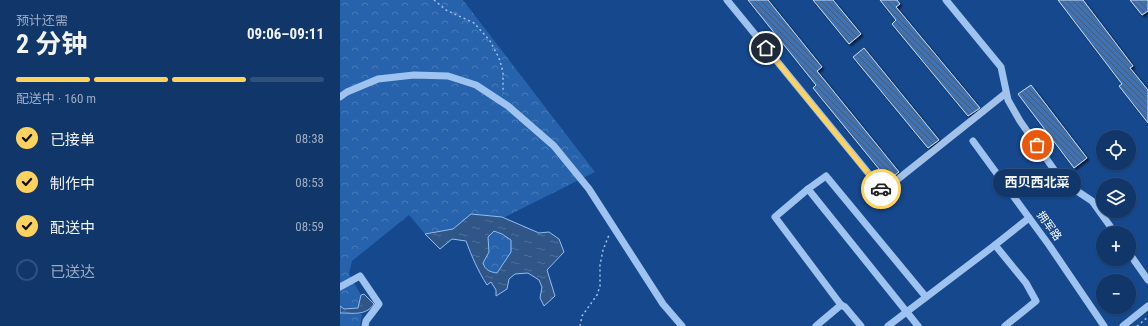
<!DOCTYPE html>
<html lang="zh">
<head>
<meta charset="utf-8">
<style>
	:root { --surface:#10366a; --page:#1e4172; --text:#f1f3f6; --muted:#9cabc1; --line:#30507e; --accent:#ffd25e }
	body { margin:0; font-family:"Roboto Condensed","Noto Sans SC",sans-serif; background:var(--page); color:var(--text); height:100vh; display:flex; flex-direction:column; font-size:15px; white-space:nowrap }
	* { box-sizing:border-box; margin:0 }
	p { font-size:13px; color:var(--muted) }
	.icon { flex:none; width:22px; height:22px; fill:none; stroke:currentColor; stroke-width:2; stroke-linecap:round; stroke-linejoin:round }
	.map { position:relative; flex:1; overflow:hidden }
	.side { display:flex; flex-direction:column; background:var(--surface); width:340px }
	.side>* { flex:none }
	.controls { position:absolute; left:756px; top:130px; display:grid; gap:8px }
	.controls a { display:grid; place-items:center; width:40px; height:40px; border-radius:50%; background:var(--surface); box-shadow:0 1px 3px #0004,0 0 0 1px var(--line); font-size:20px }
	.pin { position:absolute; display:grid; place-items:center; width:34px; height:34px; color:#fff; margin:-17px; border:2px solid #fff; border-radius:50%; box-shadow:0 1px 4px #0007 }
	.courier { position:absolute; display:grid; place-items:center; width:40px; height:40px; margin:-20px; border:3px solid #ffd25e; border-radius:50%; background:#fff; color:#222; box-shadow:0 1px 5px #0007 }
	.bubble { position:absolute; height:28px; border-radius:14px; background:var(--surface); box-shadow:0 1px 3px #0004,0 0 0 1px var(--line); font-size:13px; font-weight:700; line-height:28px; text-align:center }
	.headline em { font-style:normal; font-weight:700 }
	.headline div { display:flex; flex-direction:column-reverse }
	.headline { display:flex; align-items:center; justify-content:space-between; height:68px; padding:0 16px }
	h1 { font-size:26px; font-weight:700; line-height:30px }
	.bar { display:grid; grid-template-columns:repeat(4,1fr); gap:6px 4px; align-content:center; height:48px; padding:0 16px }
	.bar i { height:5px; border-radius:3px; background:var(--line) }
	.bar .active { background:var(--accent) }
	.bar p { grid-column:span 4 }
	ol { padding:0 16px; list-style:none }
	li { display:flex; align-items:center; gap:12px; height:44px }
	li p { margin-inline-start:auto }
	li .icon { padding:4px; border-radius:50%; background:var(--accent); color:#111; stroke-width:4 }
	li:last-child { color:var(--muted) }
	li i { width:22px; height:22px; border:2px solid var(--line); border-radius:50% }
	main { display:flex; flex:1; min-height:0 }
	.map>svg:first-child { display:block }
	.forest { fill:url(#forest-crowns) }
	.water { fill:url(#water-ripples); stroke:#91bdf3; fill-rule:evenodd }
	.building { fill:url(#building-back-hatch); stroke:#c5ddfb; filter:url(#shadow) }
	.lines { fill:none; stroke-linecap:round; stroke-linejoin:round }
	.path { stroke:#9fc3f0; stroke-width:1.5; stroke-dasharray:2 3; stroke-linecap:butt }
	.minor { stroke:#9fc3f0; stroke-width:7 }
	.done { stroke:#adbfd7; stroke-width:4; stroke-dasharray:0 7.2 }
	.route { stroke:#ffd25e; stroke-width:5 }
	.labels { text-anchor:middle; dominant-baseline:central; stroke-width:3; stroke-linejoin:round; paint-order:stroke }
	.street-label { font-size:11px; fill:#fff; stroke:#15488d }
</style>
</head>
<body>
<main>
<section class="side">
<div class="headline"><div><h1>2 分钟</h1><p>预计还需</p></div><em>09:06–09:11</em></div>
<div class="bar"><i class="active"></i><i class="active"></i><i class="active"></i><i></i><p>配送中 · 160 m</p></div>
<ol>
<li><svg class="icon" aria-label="check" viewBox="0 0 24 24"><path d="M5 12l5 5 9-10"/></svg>已接单<p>08:38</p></li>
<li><svg class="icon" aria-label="check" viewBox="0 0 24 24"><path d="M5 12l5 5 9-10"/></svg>制作中<p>08:53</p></li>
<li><svg class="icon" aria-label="check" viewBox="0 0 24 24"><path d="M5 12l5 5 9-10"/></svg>配送中<p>08:59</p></li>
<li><i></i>已送达</li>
</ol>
</section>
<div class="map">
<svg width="808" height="326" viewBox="0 0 808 326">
	<defs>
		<pattern id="forest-crowns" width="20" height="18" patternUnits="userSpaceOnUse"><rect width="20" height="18" fill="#2762ac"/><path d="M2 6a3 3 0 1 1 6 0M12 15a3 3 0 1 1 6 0" fill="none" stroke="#477ab8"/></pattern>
		<pattern id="water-ripples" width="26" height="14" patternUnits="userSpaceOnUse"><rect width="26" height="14" fill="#305688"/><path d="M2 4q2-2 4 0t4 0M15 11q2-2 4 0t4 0" fill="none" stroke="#4f6f9a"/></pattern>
		<pattern id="building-back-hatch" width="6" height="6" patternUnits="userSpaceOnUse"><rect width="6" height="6" fill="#3d72b6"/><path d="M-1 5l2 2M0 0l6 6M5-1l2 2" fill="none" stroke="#455d7c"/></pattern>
		<filter id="shadow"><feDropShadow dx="2" dy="2" stdDeviation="1" flood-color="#0009"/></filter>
	</defs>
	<rect width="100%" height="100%" fill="#15488d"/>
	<g class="forest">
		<path d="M 0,0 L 123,0 L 255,172 L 165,217 L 131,214 L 113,229 L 85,234 L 69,215 L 12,261 L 9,274 L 21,295 L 18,308 L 4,309 L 0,306 Z"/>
		<path d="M 154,231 L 162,234 L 171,240 L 171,252 L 158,273 C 150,272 145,270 143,263 L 149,252 L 148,236 Z"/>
		<path d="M 0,313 L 22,314 L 20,326 L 0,326 Z"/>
	</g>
	<g class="water">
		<path d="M 131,214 L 162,217 L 199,233 L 209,232 L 219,239 L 224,252 L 207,270 L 215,296 L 204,306 L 200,298 L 202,287 L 199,280 L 188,273 L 175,274 L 169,279 L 167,289 L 156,296 L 156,290 L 151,282 L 147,285 C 138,271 132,257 126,241 L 112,239 L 100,249 L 85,234 L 113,229 ZM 154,231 L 162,234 L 171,240 L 171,252 L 157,273 C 150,272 145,270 143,263 L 149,252 L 148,237 Z"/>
		<path d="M 24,294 L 34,304 C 26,316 13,313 0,313 L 0,306 L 4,309 L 18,308 L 21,295 Z"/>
	</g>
	<g class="building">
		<path d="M 408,0 L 428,0 L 482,67 L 477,71 L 559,172 L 548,180 L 473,88 L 476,85 Z"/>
		<path d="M 473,0 L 493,0 L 521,34 L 509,44 Z"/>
		<path d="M 540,0 L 557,0 L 560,4 L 556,7 L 640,108 L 628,116 L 552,24 L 556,20 Z"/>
		<path d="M 718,0 L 743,0 L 793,66 L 790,68 L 808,90 L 808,123 L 779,86 L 782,84 Z"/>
		<path d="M 790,0 L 808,0 L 808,11 L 802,15 Z"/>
		<path d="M 524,48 L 599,140 L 588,148 L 513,57 Z"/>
		<path d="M 691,85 L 747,158 L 734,168 L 678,94 Z"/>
	</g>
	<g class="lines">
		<g class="path">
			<path d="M 94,0 L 106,10 L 134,23 L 150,41 L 159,58 L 163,72 L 163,93"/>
			<path d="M 240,326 L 242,316 L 257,295 L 260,286 L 260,265 L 263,250 L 269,235"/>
			<path d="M 797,326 L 808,317"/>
		</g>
		<g class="minor">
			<path d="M 387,0 L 543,191 L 666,93"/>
			<path d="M 606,0 L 661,67 L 668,100 L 680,121 L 722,181 L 752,201 L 775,233"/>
			<path d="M 0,97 L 7,92 L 38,79 L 74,75 L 108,76 L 136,85 L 168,106 L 214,146 L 249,189 L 323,304 L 342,326"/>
			<path d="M 633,141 L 709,245 L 764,326"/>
			<path d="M 468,189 L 578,326"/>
			<path d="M 655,245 L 686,283 L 696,301 L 665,326"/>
			<path d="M 789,253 L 808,280"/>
			<path d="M 0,287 L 20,276 L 39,304 L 26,321 L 25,326"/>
			<path d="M 476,326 L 501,305"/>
			<path d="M 521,326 L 505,307 L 501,305 L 435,217 L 468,189 L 486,176 L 586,297"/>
			<path d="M 548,326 L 655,245 L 689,218"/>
			<path d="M 783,326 L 808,306"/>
		</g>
	</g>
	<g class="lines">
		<path class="done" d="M 541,189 L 543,191 L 666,93 C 670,111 686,130 697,145"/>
		<path class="route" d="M 426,48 L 541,189"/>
	</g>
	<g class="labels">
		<g class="street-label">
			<text transform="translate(709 226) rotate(54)">拥军路</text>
		</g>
	</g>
</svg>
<div class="controls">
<a><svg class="icon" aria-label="locate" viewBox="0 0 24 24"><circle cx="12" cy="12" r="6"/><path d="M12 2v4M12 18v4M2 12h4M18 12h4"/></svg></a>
<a><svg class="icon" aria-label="layers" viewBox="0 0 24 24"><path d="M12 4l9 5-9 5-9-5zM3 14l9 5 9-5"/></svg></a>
<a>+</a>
<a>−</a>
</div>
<div class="pin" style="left:697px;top:145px;background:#ea580c"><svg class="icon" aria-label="bag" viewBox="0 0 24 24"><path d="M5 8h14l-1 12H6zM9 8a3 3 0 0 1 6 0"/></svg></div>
<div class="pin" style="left:426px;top:48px;background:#1f2937"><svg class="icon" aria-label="home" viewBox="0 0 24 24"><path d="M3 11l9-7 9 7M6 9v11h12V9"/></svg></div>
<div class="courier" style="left:541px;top:189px"><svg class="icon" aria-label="car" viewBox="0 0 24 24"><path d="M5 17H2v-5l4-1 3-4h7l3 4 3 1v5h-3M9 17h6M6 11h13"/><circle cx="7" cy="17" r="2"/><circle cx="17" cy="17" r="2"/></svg></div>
<div class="bubble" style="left:653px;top:169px;width:88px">西贝西北菜</div>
</div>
</main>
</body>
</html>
